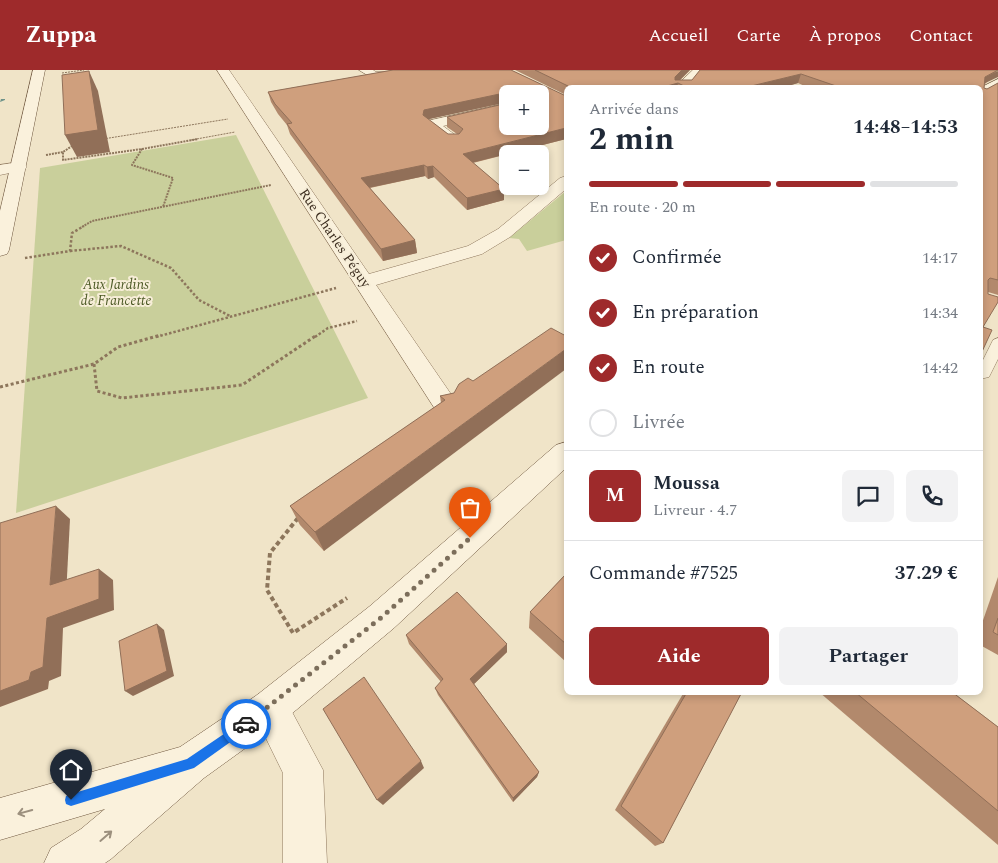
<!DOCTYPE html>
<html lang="fr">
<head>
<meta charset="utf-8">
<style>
	:root { --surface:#fff; --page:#f2f2f3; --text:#1f2937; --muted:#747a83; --line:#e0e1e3; --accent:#9e2a2b }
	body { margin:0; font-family:Spectral,serif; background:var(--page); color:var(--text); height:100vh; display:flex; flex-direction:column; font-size:19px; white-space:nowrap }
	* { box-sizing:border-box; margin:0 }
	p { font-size:16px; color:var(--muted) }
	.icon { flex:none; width:28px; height:28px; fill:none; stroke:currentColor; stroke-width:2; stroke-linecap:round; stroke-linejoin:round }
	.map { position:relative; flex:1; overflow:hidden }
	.panel { position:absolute; left:564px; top:15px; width:419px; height:610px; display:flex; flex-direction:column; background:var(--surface); border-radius:8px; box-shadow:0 2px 8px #0003 }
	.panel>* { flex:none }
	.tools { position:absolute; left:499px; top:15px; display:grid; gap:10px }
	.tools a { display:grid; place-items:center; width:50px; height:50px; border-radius:8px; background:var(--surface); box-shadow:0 2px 8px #0003; font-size:25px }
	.pin { position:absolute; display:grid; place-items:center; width:42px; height:42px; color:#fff; margin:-51px -21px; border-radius:50% 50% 50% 0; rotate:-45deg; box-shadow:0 0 5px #0007 }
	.pin .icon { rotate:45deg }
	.courier { position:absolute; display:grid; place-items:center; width:50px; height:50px; margin:-25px; border:4px solid #1a73e8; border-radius:50%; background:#fff; color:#222; box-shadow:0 1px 6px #0007 }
	.head em { font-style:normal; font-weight:700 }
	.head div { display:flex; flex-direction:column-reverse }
	.head { display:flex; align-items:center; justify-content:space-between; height:85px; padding:0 25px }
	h1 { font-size:32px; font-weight:700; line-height:38px }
	.bar { display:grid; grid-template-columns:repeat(4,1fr); gap:8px 5px; align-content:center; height:60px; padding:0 25px }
	.bar i { height:6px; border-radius:4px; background:var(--line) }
	.bar .selected { background:var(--accent) }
	.bar p { grid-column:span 4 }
	.line { display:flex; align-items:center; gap:12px; padding:0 25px; border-top:1px solid var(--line) }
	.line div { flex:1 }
	.round { display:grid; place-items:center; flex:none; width:52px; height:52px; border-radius:8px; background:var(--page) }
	ol { padding:0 25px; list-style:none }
	li { display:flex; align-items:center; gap:15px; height:55px }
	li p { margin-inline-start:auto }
	li .icon { padding:5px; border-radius:50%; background:var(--accent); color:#fff; stroke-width:4 }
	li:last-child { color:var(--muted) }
	li i { width:28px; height:28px; border:2px solid var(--line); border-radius:50% }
	.action { display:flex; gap:10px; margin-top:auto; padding:10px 25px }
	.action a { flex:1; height:58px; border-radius:8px; background:var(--accent); color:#fff; font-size:20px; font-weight:700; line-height:58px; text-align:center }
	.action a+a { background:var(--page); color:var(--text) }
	header { display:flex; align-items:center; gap:30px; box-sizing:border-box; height:70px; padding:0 25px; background:var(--accent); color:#fff }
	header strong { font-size:24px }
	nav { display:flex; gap:28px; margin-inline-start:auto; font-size:18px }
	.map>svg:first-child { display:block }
	.green { fill:#c9cf9b }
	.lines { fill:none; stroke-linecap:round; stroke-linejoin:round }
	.stream { fill:#6f938a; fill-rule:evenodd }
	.lane-casing { stroke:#8d765c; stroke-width:1 }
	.street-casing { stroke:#8d765c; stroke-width:1 }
	.secondary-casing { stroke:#6f573f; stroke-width:1 }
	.path-far4 { stroke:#8d765c; stroke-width:1; stroke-dasharray:2 1; stroke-linecap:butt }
	.path-far3 { stroke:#8d765c; stroke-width:2; stroke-dasharray:2 1; stroke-linecap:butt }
	.path-far2 { stroke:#8d765c; stroke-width:2.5; stroke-dasharray:2.5 2; stroke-linecap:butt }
	.path-far1 { stroke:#8d765c; stroke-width:3; stroke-dasharray:3 2.5; stroke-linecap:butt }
	.path { stroke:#8d765c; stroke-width:4; stroke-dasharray:4.5 3; stroke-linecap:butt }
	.lane { fill:#faf1dc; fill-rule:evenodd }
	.street { fill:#faf1dc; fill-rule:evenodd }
	.secondary { fill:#faf1dc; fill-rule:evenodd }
	.wall { fill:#b2896c; fill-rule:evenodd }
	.shaded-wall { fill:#916f58 }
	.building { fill:#cf9f7d; stroke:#916f58; fill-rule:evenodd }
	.oneway { stroke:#9c907e }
	.route { fill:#1a73e8 }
	.done { stroke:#7c6e5b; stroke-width:5; stroke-dasharray:0 9 }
	.labels { text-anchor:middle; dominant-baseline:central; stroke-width:4; stroke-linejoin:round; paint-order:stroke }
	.far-street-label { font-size:14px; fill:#3d2e20; stroke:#f7eed8 }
	.far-park-label { font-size:14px; font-style:italic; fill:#4d5a26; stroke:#f7eed8 }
</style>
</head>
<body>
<header>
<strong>Zuppa</strong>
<nav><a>Accueil</a><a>Carte</a><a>À propos</a><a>Contact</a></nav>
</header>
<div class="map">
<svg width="998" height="793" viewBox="0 0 998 793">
	<rect width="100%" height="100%" fill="#f0e4c8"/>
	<g class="green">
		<path d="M 236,65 L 368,328 L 16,443 L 40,98 Z"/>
		<path d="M 566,121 L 566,170 L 527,181 L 519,169 L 509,168 Z"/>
	</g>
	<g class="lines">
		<path class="stream" d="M 1,29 L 5,29 L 5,30 L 0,32 Z"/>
		<defs>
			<path id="lane" d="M 998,268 L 998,289 L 989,307 L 980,309 L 980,296 L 993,270 Z"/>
			<g id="street">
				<path d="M 217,0 L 229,0 L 369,204 L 468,176 L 498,159 L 560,108 L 566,106 L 566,119 L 510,167 L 482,184 L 376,215 L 455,330 L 459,336 L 455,342 L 446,345 L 437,342 Z"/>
				<path d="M 359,0 L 373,0 L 376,2 L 413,0 L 407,3 L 374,9 Z"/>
				<path d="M 693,0 L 706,0 L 688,18 L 674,18 Z"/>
				<path d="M 508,33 L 508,41 L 443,56 L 462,70 L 460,73 L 450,73 L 425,54 L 427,51 Z"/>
				<path d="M 19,92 L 24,94 L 27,97 L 24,100 L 0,105 L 0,95 Z"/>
				<path d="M 270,619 L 283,625 L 323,700 L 327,793 L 283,793 L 283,703 L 251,638 L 257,625 Z"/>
			</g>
			<g id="secondary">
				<path d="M 33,0 L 45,0 L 9,180 L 7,184 L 0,186 L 0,141 Z"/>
				<path d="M 998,9 L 998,18 L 980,27 L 980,18 Z"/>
				<path d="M 566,372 L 566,398 L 394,558 L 283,651 L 204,708 L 111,789 L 105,793 L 44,793 L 51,778 L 81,759 L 105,739 L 0,770 L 0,728 L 180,677 L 257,625 L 370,536 L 556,375 Z"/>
			</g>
		</defs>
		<use href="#lane" class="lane-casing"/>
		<use href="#street" class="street-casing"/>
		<use href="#secondary" class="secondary-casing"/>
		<g class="path-far4">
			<path d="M 62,3 L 84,0"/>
			<path d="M 103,69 L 228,49"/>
			<path d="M 191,70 L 235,62"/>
		</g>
		<g class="path-far3">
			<path d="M 75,74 L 63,82 L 63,90 L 142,79 L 132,95 L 173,108 L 163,137"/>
			<path d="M 142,79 L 198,69"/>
			<path d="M 46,85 L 63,82"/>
			<path d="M 82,157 L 92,151 L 271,115"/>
		</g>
		<g class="path-far2">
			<path d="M 70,181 L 121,176 L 171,198 L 199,230 L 230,246"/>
			<path d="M 25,188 L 70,181 L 72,163 L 84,156"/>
			<path d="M 156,267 L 336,218"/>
			<path d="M 315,267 L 328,258 L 357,251"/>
		</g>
		<g class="path-far1">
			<path d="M 94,294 L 97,321 L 122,328 L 242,315 L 317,265"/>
			<path d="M 0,317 L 94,294 L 118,277 L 161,265"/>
		</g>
		<path class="path" d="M 298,448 L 270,483 L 267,520 L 293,563 L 347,528"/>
		<use href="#lane" class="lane"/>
		<use href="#street" class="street"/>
		<use href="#secondary" class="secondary"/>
	</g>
	<g class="wall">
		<path d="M 393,0 L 511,0 L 566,26 L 566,69 L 473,93 L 504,119 L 504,130 L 467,140 L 434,107 L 428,109 L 425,106 L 370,118 L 415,170 L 417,183 L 383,191 L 290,64 L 287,55 L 278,44 L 271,32 L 268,22 ZM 508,24 L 540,24 L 540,56 L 508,56 L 508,33 L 447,47 L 447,57 L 457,64 L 448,64 L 428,49 L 508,32 Z"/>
		<path d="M 515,0 L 690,0 L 680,10 L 692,10 L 700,0 L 998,0 L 985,14 L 984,18 L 987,19 L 998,13 L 998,225 L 988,222 L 980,286 L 980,18 L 809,18 L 798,13 L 781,18 L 566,18 L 566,25 Z"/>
		<path d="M 468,308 L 324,481 L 300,455 L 290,436 L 441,333 L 440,326 L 454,323 Z"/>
		<path d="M 566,504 L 566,592 L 529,558 L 530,542 Z"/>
		<path d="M 998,507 L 998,585 L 980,575 L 980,559 Z"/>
		<path d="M 406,565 L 507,574 L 507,582 L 474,614 L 539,702 L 537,707 L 513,732 L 438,625 L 435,618 L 441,612 L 409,574 Z"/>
		<path d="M 684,622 L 742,622 L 663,773 L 655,776 L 615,740 Z"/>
		<path d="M 819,622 L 952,622 L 998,657 L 998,775 Z"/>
	</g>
	<g class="shaded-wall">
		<path d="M 682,0 L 690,0 L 676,14 L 678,13 L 677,18 L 660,18 L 675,7 Z"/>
		<path d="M 89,1 L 98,21 L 110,82 L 77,87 L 65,65 Z"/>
		<path d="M 998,1 L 998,7 L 979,16 L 985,7 Z"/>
		<path d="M 801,4 L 798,13 L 781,18 L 743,18 Z"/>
		<path d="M 509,22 L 509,24 L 508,24 L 508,32 L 425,50 L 423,45 L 424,40 Z"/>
		<path d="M 566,58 L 566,69 L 463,95 L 463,84 Z"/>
		<path d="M 424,95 L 425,106 L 363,119 L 361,108 Z"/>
		<path d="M 433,96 L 434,107 L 428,109 L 427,97 Z"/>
		<path d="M 504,119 L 504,130 L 467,140 L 467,128 Z"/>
		<path d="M 415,170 L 417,183 L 383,191 L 381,179 Z"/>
		<path d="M 566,279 L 566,299 L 324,481 L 315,462 Z"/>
		<path d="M 56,436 L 70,449 L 66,526 L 50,515 Z"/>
		<path d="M 99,499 L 113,510 L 114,540 L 63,558 L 61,606 L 49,611 L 48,619 L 0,637 L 0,621 L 31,602 L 47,548 Z"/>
		<path d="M 157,554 L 164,560 L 174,606 L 133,626 L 125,621 Z"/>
		<path d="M 507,574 L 507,582 L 471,617 L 470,609 Z"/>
		<path d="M 421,691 L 424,698 L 383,735 L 377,730 Z"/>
		<path d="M 539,702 L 537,707 L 513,732 L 513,728 Z"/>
	</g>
	<g class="building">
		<path d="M 393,0 L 511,0 L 566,26 L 566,58 L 463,84 L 504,119 L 467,128 L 433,96 L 427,97 L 424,95 L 361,108 L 415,170 L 381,179 L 287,54 L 292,53 L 275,34 L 268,22 ZM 509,22 L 509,24 L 540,24 L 540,56 L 508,56 L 508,33 L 447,47 L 463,59 L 459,64 L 448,64 L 423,45 L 424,40 Z"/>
		<path d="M 535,0 L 682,0 L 675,7 L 675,10 L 692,10 L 700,0 L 998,0 L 985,7 L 984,18 L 987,19 L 998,13 L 998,210 L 990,208 L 988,210 L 988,224 L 998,227 L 998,232 L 983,257 L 992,260 L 980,286 L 980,18 L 842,18 L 801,4 L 743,18 L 688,18 L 678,13 L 660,18 L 568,18 L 568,16 Z"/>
		<path d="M 89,1 L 98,60 L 65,65 L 62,5 Z"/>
		<path d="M 551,258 L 566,266 L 566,279 L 315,462 L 290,436 L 445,330 L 440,326 L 454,323 L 459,314 L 468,308 L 473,311 Z"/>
		<path d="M 56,436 L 50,515 L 99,499 L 99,529 L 47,548 L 43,597 L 31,602 L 29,610 L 0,621 L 0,453 Z"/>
		<path d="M 566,504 L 566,574 L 530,542 Z"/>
		<path d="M 457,522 L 507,574 L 470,609 L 539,702 L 513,728 L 435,618 L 443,609 L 406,565 Z"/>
		<path d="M 998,548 L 998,565 L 993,562 Z"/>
		<path d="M 157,554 L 167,601 L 125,621 L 119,571 Z"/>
		<path d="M 364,607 L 421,691 L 377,730 L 323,639 Z"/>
		<path d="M 687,622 L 742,622 L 663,773 L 621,736 Z"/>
		<path d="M 855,622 L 952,622 L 998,657 L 998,741 Z"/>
	</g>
	<defs><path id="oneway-shaft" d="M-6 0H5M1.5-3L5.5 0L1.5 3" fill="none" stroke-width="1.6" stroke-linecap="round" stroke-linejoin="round" transform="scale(1.25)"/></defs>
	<g class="oneway">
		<use href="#oneway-shaft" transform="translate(25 742) rotate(165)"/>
		<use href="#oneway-shaft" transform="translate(106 766) rotate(-41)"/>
	</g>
	<path class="route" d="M 246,649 L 252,654 L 250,658 L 194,698 L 71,736 L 66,734 L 65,730 L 66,726 L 71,724 L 187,689 Z"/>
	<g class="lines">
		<path class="done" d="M 246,654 L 382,547 L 470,468"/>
	</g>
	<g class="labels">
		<g class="far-street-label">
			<text transform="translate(335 168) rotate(56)">Rue Charles Péguy</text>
		</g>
		<g class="far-park-label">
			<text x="116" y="214">Aux Jardins<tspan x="116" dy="16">de Francette</tspan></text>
		</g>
	</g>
</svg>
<div class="tools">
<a>+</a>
<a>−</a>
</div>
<div class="pin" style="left:470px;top:468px;background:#ea580c"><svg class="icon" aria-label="bag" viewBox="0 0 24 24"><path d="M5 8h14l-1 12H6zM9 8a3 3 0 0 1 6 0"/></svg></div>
<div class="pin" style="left:71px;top:730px;background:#1f2937"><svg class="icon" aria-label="home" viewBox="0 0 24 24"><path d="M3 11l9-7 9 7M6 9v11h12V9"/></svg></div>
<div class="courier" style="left:246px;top:654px"><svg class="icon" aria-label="car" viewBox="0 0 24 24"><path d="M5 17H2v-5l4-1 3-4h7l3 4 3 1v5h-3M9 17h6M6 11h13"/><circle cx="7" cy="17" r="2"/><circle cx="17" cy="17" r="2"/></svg></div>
<section class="panel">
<div class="head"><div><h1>2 min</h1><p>Arrivée dans</p></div><em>14:48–14:53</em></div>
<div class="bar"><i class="selected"></i><i class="selected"></i><i class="selected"></i><i></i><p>En route · 20 m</p></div>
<ol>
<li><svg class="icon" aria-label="check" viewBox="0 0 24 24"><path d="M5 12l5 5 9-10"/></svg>Confirmée<p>14:17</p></li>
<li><svg class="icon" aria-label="check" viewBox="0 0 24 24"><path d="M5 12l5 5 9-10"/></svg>En préparation<p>14:34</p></li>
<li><svg class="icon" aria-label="check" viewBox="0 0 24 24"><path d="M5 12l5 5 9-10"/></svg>En route<p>14:42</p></li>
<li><i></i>Livrée</li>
</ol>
<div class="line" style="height:90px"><b class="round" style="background:var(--accent);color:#fff">M</b><div><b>Moussa</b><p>Livreur · 4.7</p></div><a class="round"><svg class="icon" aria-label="chat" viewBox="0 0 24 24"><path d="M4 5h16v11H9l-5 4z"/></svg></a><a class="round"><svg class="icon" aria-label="phone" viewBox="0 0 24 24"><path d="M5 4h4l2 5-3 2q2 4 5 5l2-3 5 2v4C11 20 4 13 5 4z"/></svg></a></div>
<div class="line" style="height:65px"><div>Commande #7525</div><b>37.29 €</b></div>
<div class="action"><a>Aide</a><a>Partager</a></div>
</section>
</div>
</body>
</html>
